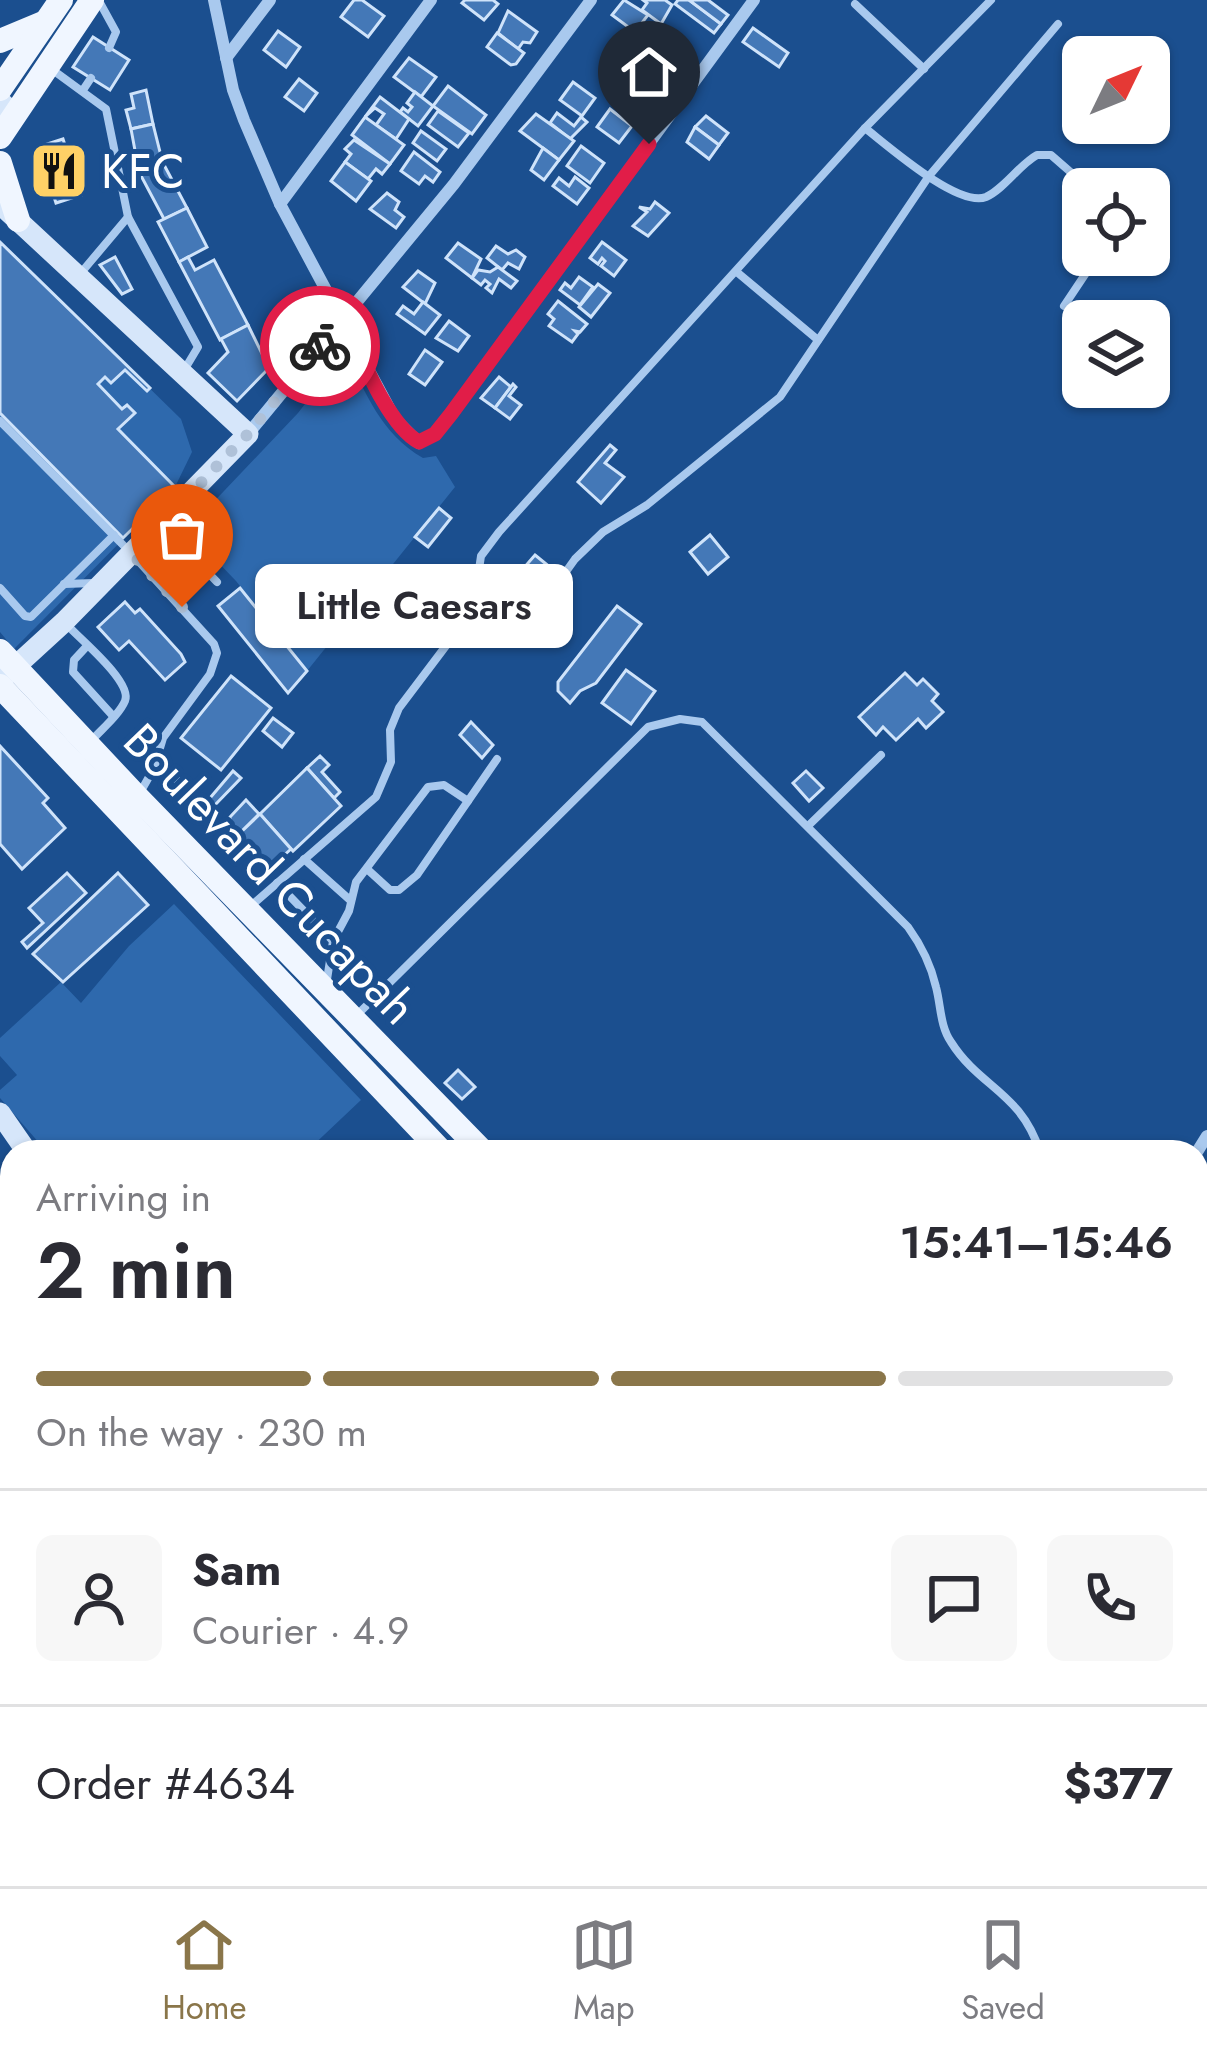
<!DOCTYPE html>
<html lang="en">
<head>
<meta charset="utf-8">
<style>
	:root { --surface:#fff; --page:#f7f7f7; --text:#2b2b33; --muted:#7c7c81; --line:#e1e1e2; --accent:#8a764a }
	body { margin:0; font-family:Jost,sans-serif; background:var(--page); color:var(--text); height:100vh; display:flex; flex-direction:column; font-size:45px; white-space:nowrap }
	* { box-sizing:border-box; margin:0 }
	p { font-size:39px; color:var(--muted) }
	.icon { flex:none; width:66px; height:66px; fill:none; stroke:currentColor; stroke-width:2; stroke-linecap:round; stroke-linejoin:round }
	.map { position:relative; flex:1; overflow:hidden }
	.panel { position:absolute; left:0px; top:1140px; width:1209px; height:747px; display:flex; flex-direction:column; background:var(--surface); border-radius:36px 36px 0 0; box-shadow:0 3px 9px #0004 }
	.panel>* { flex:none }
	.needle { width:78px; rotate:47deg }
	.fabs { position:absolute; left:1062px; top:36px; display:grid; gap:24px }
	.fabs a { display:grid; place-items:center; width:108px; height:108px; border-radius:18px; background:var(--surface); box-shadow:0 3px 9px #0004; font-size:60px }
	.pin { position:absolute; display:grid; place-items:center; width:102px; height:102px; color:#fff; margin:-123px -51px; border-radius:50% 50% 50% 0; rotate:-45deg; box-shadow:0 0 12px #0007 }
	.pin .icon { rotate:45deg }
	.courier { position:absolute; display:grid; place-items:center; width:120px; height:120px; margin:-60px; border:9px solid #e11d48; border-radius:50%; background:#fff; color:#222; box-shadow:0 3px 15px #0007 }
	.bubble { position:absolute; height:84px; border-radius:18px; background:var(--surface); box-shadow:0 3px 9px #0004; font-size:39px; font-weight:600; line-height:84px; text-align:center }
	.head em { font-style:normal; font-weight:600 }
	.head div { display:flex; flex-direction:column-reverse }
	.head { display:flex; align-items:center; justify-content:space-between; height:204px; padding:0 36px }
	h1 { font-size:78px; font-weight:600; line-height:90px }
	.bar { display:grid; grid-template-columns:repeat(4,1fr); gap:18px 12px; align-content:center; height:144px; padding:0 36px }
	.bar i { height:15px; border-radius:9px; background:var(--line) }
	.bar .current { background:var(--accent) }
	.bar p { grid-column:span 4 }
	.line { display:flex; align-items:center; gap:30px; padding:0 36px; border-top:3px solid var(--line) }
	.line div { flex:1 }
	.round { display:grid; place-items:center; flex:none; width:126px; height:126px; border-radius:18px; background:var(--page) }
	.menu { display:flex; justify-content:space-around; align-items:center; height:168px; border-top:3px solid var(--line); background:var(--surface); font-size:33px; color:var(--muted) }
	.menu a { display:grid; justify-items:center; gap:6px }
	.menu .current { color:var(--accent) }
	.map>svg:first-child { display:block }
	.green { fill:#2e69ad }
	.building { fill:#4478b7; stroke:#cfe3fa; stroke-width:3 }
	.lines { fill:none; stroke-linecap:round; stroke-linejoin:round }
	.lane { stroke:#a9c9ee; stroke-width:8 }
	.street { stroke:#a9c9ee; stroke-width:12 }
	.secondary { stroke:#d6e6fa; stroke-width:21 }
	.primary { stroke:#f0f6ff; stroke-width:24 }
	.done { stroke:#afc1d8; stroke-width:12; stroke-dasharray:0 21.6 }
	.route { stroke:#e11d48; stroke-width:15 }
	.labels { text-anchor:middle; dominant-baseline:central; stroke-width:10; stroke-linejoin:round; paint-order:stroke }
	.poi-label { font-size:48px; fill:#fff; stroke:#1b4f8f; text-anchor:start }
	.street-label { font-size:48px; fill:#fff; stroke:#1b4f8f }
</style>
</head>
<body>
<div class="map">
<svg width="1207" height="1886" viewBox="0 0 1207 1886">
	<rect width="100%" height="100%" fill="#1b4f8f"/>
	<g class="green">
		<path d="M 0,242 L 181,419 L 192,452 L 175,487 L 14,649 L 0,632 Z"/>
		<path d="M 345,352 C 367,394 380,433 423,458 L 436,456 L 455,487 L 307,671 L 236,581 L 187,530 L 298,413 Z"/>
		<path d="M 174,904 L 361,1100 L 306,1152 L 47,1152 L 0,1098 L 0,1090 L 17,1075 L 0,1056 L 0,1038 L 61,982 L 81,1003 L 129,946 Z"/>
	</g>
	<g class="building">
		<path d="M 354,0 L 362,0 L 384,16 L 368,37 L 341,17 Z"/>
		<path d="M 465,0 L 493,0 L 498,4 L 484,20 L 462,3 Z"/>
		<path d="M 624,0 L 648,15 L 635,32 L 612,15 Z"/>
		<path d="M 643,0 L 665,0 L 672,5 L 661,24 L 642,10 L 647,3 Z"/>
		<path d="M 678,0 L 689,0 L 721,24 L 714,33 L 675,4 Z"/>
		<path d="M 689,0 L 708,0 L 728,15 L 721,24 Z"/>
		<path d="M 508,11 L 537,32 L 530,43 L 523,42 L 518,49 L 498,33 Z"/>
		<path d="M 753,28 L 788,53 L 779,67 L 743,42 Z"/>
		<path d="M 278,31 L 300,47 L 286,67 L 264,50 Z"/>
		<path d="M 497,33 L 524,53 L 516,64 L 511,65 L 487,47 Z"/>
		<path d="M 93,37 L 129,60 L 110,90 L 73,67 Z"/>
		<path d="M 649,49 L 682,74 L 672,97 L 635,68 Z"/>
		<path d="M 409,58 L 436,77 L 421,97 L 394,77 Z"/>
		<path d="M 631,71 L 647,84 L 634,100 L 618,87 Z"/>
		<path d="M 299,79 L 317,93 L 304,111 L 285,97 Z"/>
		<path d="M 573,82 L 595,98 L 582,116 L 560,100 Z"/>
		<path d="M 448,86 L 486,115 L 472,134 L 433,106 Z"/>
		<path d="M 146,90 L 153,124 L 131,129 L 126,110 L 134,108 L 131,94 Z"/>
		<path d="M 415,92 L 433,106 L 418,126 L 400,112 L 403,108 L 408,112 L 412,107 L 407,103 Z"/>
		<path d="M 380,97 L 409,119 L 396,139 L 376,125 L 384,114 L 375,108 L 365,117 Z"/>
		<path d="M 610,109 L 632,126 L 619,143 L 597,127 Z"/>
		<path d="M 438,111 L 469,133 L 458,147 L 428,125 Z"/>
		<path d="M 557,113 L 574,126 L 581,117 L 587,122 L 570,139 L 550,123 Z"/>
		<path d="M 536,114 L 574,141 L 559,160 L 520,131 Z"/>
		<path d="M 706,116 L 728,133 L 719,145 L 695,127 Z"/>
		<path d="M 365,117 L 404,145 L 390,164 L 352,135 Z"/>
		<path d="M 153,124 L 162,160 L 139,172 L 131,129 Z"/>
		<path d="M 695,127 L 719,145 L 709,159 L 687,142 Z"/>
		<path d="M 421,131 L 446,149 L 437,161 L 413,143 Z"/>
		<path d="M 63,139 L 81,195 L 56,203 L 38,147 Z"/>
		<path d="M 354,140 L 390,164 L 382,174 L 376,169 L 368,179 L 345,162 L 351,154 L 345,149 Z"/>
		<path d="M 581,146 L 604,163 L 590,183 L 567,166 Z"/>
		<path d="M 543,148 L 559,160 L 544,180 L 531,170 Z"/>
		<path d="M 414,152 L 440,172 L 433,182 L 425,176 L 419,184 L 401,171 Z"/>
		<path d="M 162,161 L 187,208 L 164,219 L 139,172 Z"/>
		<path d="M 345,162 L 371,181 L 356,201 L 331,181 Z"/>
		<path d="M 575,177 L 589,188 L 577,204 L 553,186 L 559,178 L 569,186 Z"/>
		<path d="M 387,193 L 399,202 L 395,210 L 404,217 L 396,228 L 370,209 Z"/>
		<path d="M 655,202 L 669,213 L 648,236 L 633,226 L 647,212 L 639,207 L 650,209 Z"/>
		<path d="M 187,208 L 207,247 L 179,262 L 158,222 Z"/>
		<path d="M 0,242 L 150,388 L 147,391 L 125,370 L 111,383 L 105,377 L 98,384 L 122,409 L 127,405 L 135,413 L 118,429 L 175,487 L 123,538 L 0,413 Z"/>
		<path d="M 602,242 L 626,260 L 614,276 L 601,266 L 605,261 L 602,258 L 598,264 L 590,258 Z"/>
		<path d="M 458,243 L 481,259 L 472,278 L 446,258 Z"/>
		<path d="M 496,246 L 508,254 L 516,250 L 525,257 L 519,269 L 508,263 L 502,270 L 487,258 Z"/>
		<path d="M 115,257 L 132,289 L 122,294 L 100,265 Z"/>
		<path d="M 188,257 L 195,270 L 214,260 L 248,325 L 220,340 L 179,262 Z"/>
		<path d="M 498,267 L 517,281 L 511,288 L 499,279 L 492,293 L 486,288 L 490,284 L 485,280 L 481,285 L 472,278 L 478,270 L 490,272 Z"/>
		<path d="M 418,271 L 435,283 L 425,304 L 403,287 Z"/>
		<path d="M 579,277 L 593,287 L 580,305 L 560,290 L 565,283 L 571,288 Z"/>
		<path d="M 598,284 L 610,293 L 591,317 L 579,307 Z"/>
		<path d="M 558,301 L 587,324 L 580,332 L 575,331 L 578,334 L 572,342 L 549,326 L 554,319 L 548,314 Z"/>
		<path d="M 423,302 L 440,315 L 425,334 L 397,314 L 403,306 L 414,314 Z"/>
		<path d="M 449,321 L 469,336 L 458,351 L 436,338 Z"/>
		<path d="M 248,325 L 269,368 L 237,401 L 208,373 L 228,352 L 221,339 Z"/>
		<path d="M 425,350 L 442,362 L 425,385 L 409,374 Z"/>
		<path d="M 499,377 L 511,387 L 495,408 L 481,398 Z"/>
		<path d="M 513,384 L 516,387 L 509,396 L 521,405 L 510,419 L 495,408 Z"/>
		<path d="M 610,445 L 616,450 L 605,463 L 624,477 L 601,503 L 578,482 Z"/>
		<path d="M 439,508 L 451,518 L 428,547 L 415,537 Z"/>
		<path d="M 710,535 L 728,557 L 708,574 L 690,552 Z"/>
		<path d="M 535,555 L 551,568 L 538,583 L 522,570 Z"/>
		<path d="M 240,588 L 307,671 L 288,693 L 218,606 Z"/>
		<path d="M 125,602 L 135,613 L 140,609 L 181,654 L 185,662 L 165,680 L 129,641 L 119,650 L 98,627 Z"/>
		<path d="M 617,606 L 641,624 L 596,683 L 580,691 L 570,703 L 558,691 L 558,682 Z"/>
		<path d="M 626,670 L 655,691 L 631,724 L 602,703 Z"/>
		<path d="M 905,673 L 917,685 L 923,679 L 938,694 L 932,701 L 943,712 L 926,728 L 918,719 L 896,740 L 883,727 L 876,735 L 859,717 Z"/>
		<path d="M 231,676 L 271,708 L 221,770 L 181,738 Z"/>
		<path d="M 273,718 L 293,733 L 282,747 L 263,731 Z"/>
		<path d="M 471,722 L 493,745 L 482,758 L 460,735 Z"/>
		<path d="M 0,746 L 48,798 L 43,803 L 65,828 L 22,869 L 0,844 Z"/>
		<path d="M 320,756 L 329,765 L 322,772 L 340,792 L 334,798 L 307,768 Z"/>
		<path d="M 307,768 L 341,806 L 293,851 L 260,814 Z"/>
		<path d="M 233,771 L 241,778 L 214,806 L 210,798 Z"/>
		<path d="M 806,771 L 823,788 L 809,801 L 793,783 Z"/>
		<path d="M 246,800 L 259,814 L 239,834 L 230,824 L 230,817 Z"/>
		<path d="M 260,814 L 291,849 L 270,868 L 239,834 Z"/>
		<path d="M 67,873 L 86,893 L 27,948 L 22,942 L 43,923 L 29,908 Z"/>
		<path d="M 118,873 L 148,905 L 63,982 L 33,954 Z"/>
		<path d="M 458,1070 L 475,1087 L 462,1099 L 445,1083 Z"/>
		<path d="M 5,1362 L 12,1374 L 12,1399 L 0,1406 L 0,1365 Z"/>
	</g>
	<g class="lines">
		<g class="lane">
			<path d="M 99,1 L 116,32 L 109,48"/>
			<path d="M 855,4 L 924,69"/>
			<path d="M 50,68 L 106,109 L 128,217 L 198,347 L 183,372"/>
			<path d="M 83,90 L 91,78"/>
			<path d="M 865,128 C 887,145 958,208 986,197 C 1004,189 1019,165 1037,155 L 1051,155 L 1090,189"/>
			<path d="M 738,273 L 818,340"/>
			<path d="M 80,274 L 128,217"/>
			<path d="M 1064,306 L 1098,255"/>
			<path d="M 0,421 L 132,554 L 214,644 L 217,653 L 210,674 L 163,738 L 154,768 L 141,791"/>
			<path d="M 162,525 L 217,582"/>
			<path d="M 64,584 L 94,583"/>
			<path d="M 0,588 L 25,616 L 31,617 L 114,535"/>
			<path d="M 473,610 L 481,556 L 499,532 L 865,128 L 991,0"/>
			<path d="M 65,623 C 79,638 133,682 125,701 C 119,715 102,729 92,740"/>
			<path d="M 87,646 L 74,660 L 73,672 L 113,716"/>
			<path d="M 156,764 L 195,794"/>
			<path d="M 808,826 L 881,755"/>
			<path d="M 304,859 L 350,900"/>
			<path d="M 367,869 L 390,890 L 399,890 L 417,875 L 497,759"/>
			<path d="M 277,883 L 333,941"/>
			<path d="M 252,905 L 376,797 L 391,762 L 390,730 L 399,708 L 473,610 L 510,635 L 520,636 L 575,559 L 603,532 L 647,505 L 780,397 L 929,176 L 1058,24"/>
			<path d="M 326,986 L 333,941 L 349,911 L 356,882 L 428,787 L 444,785 L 468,801"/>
			<path d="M 358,1014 L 648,727 L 680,719 L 702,722 L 908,927 C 921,945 931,965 936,987 C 941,1006 940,1026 951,1042 C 980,1088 1021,1092 1040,1152"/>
		</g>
		<g class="street">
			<path d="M 214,0 L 233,90 L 244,120 L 280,204 L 395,419 L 419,443 L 435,434 L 451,414 L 754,0"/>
			<path d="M 226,58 L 270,0"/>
			<path d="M 280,204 L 431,0"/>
			<path d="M 248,434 L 454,184 L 591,0"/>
			<path d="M 1197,1152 L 1207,1136"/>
			<path d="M 1197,1311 L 1207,1275"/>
			<path d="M 0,1344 L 12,1336"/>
			<path d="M 0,1423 L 12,1428"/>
			<path d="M 1197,1486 L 1207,1497"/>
			<path d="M 0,1556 L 12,1549"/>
			<path d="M 0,1665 L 12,1657"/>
			<path d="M 0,1773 L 12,1765"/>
			<path d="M 4,1886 L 12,1871"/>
			<path d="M 159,1886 L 177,1875"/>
			<path d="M 555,1886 L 573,1875"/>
		</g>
		<g class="secondary">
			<path d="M 0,101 L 14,115"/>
			<path d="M 0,204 L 248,434 L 64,622 L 5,676"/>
			<path d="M 0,1113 L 27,1152"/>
			<path d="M 1197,1226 L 1207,1202"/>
			<path d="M 392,1875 L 399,1886"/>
			<path d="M 746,1875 L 757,1886"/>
			<path d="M 866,1875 L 866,1886"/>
			<path d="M 1142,1875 L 1152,1886"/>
			<path d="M 1188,1875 L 1199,1886"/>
			<path d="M 347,1886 L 365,1875"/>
		</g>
		<g class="primary">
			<path d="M 0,41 L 43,23"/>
			<path d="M 0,89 L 61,0"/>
			<path d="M 0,137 L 92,0"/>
			<path d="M 0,163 L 18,220"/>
			<path d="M 0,651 L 137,797 L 483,1152"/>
			<path d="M 0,686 L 442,1152"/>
			<path d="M 939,1886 L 946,1875"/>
			<path d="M 986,1886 L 993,1875"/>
		</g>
	</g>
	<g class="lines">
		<path class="done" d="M 182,607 L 132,554 L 248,434 L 320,346"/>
		<path class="route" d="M 320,346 L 344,320 C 360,353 387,425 419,442 L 435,434 L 451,414 L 649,144"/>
	</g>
	<defs>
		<symbol id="restaurant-square" viewBox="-11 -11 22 22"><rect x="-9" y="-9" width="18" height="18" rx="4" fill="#ffd166" stroke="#1b4f8f"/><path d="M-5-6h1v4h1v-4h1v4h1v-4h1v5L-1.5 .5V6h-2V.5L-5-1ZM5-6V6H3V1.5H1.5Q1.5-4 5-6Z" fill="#111"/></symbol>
	</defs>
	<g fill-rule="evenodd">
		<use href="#restaurant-square" x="26" y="138" width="66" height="66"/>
	</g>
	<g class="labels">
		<g class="poi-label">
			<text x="101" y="171">KFC</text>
		</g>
		<g class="street-label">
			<text transform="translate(270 874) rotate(46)">Boulevard Cucapah</text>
		</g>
	</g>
</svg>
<div class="fabs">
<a><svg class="needle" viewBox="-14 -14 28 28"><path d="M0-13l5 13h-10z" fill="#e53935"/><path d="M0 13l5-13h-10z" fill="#7c7c81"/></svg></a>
<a><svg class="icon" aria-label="locate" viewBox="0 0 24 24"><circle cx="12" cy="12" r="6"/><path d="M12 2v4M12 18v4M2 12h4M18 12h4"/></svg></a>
<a><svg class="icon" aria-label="layers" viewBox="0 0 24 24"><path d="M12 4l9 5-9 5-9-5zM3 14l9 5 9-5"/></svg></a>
</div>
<div class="pin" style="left:182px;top:607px;background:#ea580c"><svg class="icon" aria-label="bag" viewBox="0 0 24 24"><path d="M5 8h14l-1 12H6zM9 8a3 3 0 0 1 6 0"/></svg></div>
<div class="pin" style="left:649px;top:144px;background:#1f2937"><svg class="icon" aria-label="home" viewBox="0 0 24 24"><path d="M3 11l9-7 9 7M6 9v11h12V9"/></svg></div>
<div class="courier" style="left:320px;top:346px"><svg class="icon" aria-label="bike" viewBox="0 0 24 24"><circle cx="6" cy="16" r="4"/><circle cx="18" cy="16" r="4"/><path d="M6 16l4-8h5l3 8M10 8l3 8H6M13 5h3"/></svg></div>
<div class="bubble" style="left:255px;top:564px;width:318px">Little Caesars</div>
<section class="panel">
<div class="head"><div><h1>2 min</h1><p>Arriving in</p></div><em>15:41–15:46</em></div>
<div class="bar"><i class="current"></i><i class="current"></i><i class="current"></i><i></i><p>On the way · 230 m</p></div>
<div class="line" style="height:216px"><a class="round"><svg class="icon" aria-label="person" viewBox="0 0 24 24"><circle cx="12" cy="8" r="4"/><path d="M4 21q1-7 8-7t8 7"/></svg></a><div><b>Sam</b><p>Courier · 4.9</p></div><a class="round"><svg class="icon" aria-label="chat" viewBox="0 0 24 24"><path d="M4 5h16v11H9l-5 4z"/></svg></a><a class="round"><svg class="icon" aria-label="phone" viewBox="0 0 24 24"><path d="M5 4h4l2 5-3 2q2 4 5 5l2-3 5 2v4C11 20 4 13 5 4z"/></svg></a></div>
<div class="line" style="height:156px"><div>Order #4634</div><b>$377</b></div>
</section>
</div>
<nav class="menu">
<a class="current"><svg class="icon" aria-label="home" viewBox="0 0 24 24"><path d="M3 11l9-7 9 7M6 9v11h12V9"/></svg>Home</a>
<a><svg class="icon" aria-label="map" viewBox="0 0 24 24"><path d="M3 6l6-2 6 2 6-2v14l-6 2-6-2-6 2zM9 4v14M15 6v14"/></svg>Map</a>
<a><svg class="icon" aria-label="saved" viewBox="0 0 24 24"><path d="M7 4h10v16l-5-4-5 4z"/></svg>Saved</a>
</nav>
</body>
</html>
